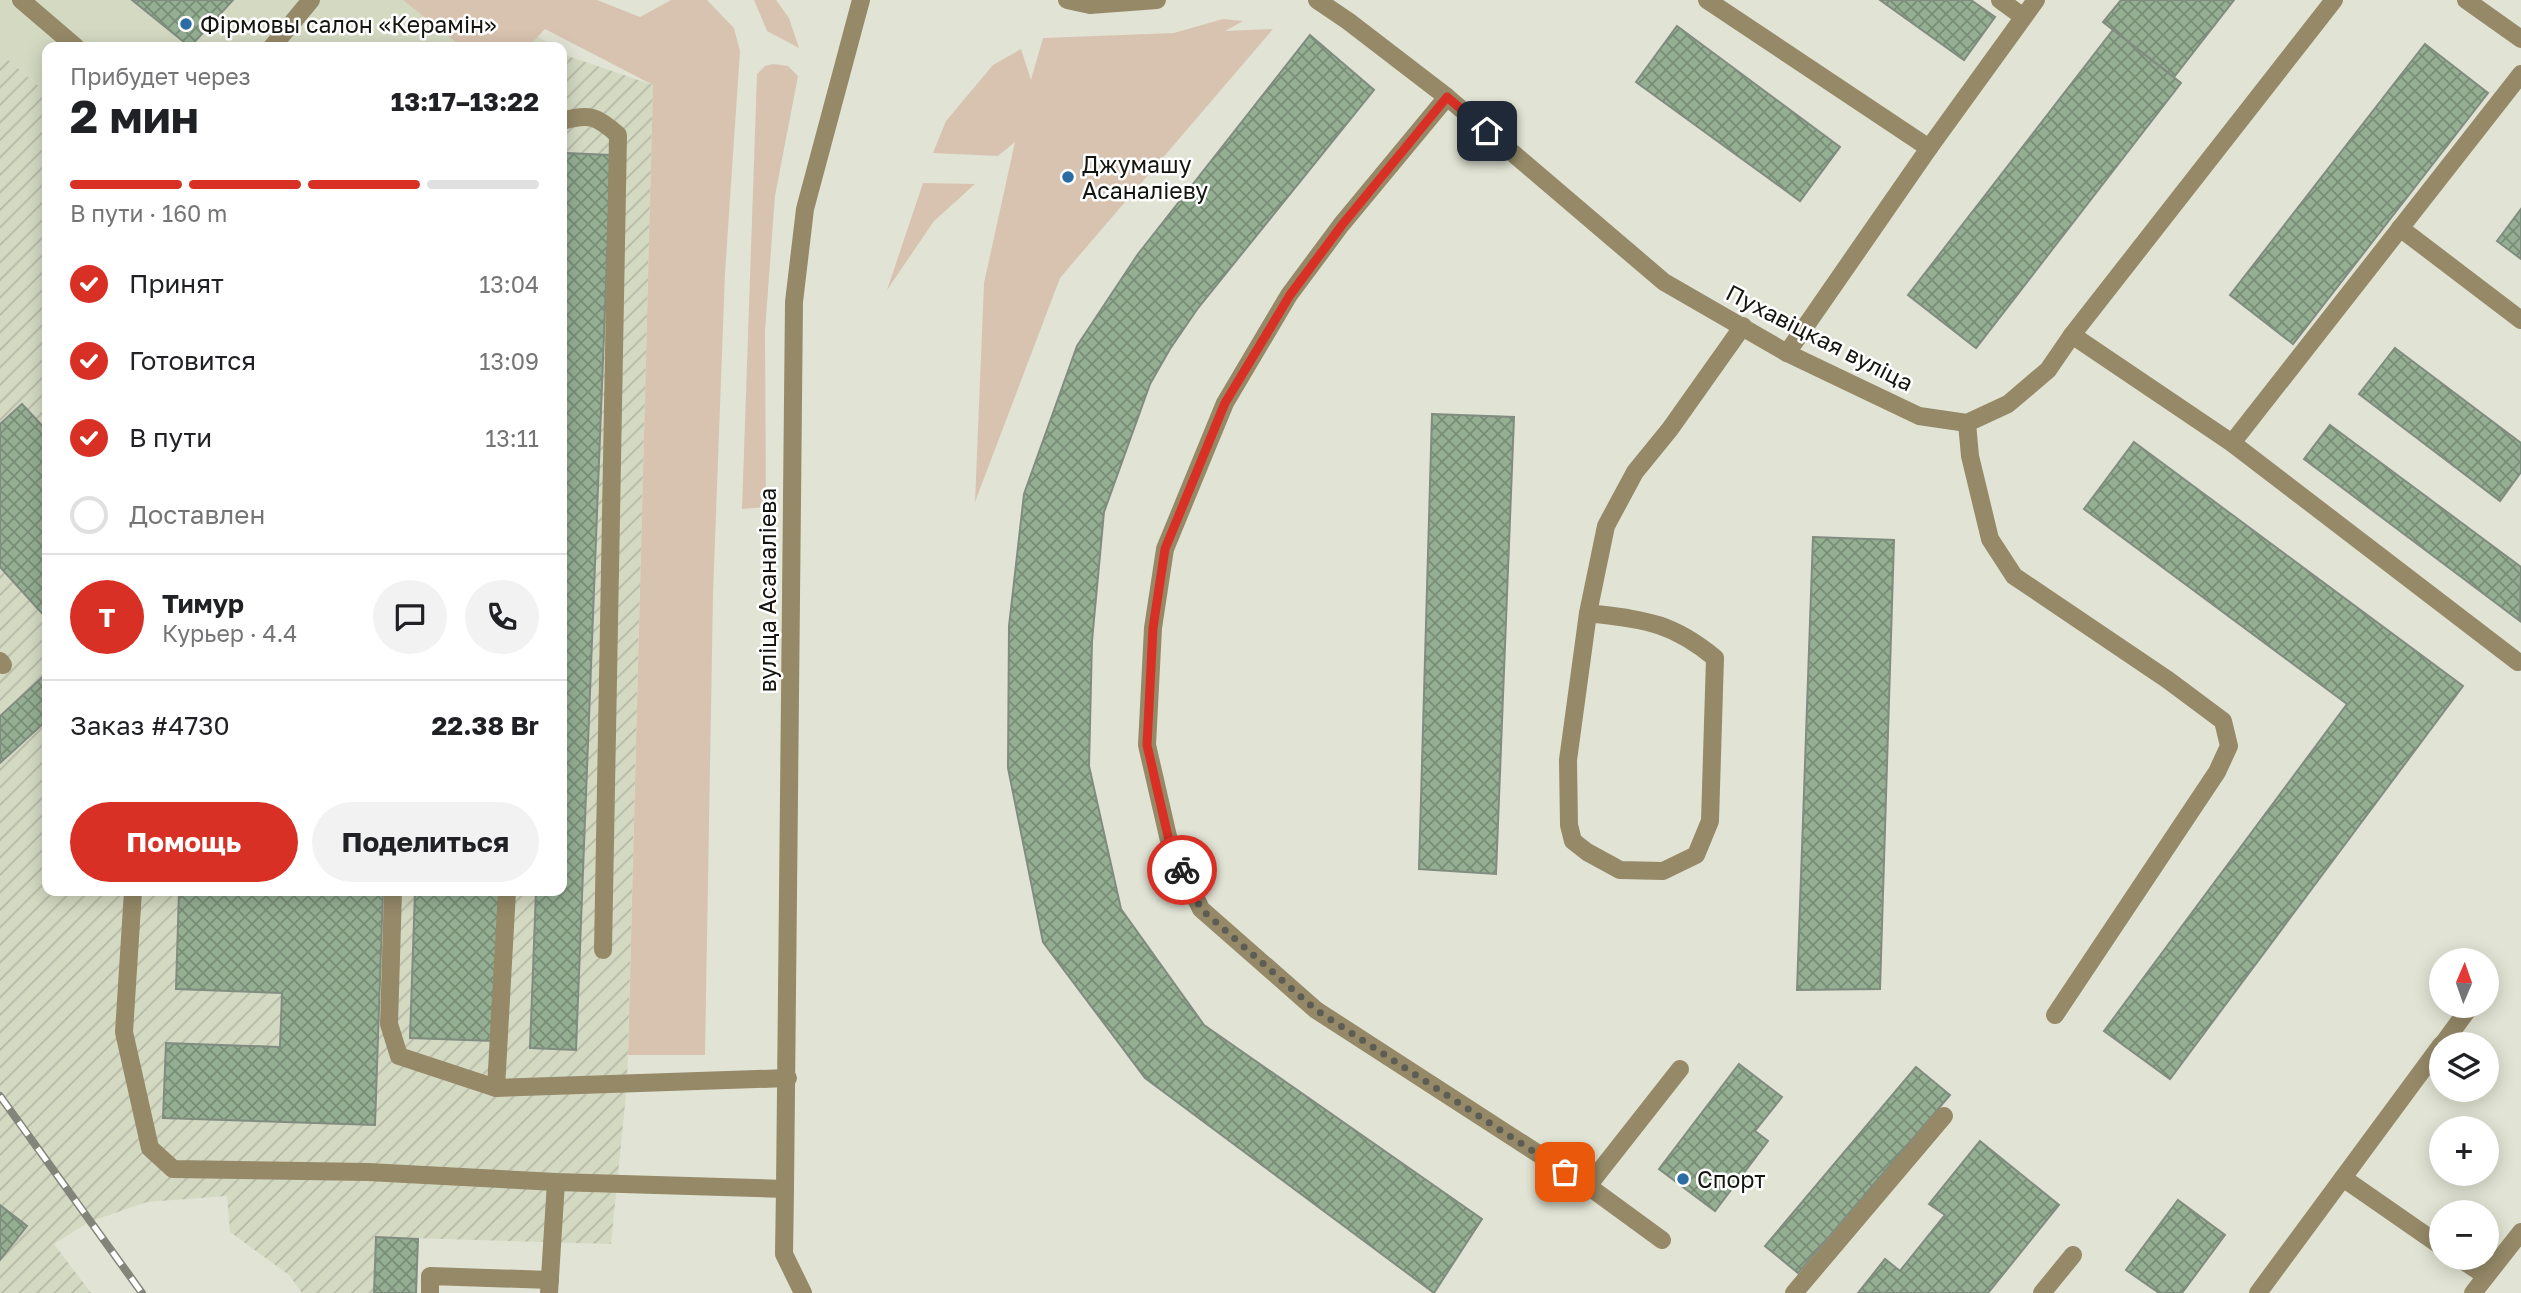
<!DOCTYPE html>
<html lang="ru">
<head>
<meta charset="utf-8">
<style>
	:root { --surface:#fff; --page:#f2f2f2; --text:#202124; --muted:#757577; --line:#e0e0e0; --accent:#d93025 }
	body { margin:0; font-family:"Golos Text",sans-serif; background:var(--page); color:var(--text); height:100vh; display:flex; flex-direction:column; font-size:26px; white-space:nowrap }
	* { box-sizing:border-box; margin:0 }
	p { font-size:23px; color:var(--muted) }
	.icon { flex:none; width:38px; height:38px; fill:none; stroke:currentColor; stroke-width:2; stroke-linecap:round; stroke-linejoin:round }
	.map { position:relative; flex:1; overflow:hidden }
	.sheet { position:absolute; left:42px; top:42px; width:525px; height:854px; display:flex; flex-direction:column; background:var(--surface); border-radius:14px; box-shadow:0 4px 18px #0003 }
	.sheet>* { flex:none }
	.needle { width:46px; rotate:2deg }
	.tools { position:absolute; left:2429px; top:948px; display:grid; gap:14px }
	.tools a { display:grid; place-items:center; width:70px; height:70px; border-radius:50%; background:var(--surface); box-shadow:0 4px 18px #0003; font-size:35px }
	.pin { position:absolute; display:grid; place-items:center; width:60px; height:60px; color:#fff; margin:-30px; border-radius:14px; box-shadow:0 4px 10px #0006 }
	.courier { position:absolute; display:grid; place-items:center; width:70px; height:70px; margin:-35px; border:5px solid #d93025; border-radius:50%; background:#fff; color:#222; box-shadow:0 2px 9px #0007 }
	.overview em { font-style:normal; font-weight:700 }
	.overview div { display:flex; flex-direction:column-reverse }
	.overview { display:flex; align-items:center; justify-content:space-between; height:119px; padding:0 28px }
	h1 { font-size:46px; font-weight:700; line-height:52px }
	.bar { display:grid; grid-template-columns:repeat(4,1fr); gap:10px 7px; align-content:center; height:84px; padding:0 28px }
	.bar i { height:9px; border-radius:5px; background:var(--line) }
	.bar .active { background:var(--accent) }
	.bar p { grid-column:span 4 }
	.line { display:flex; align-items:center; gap:18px; padding:0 28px; border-top:2px solid var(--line) }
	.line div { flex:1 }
	.round { display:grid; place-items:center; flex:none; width:74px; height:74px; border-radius:37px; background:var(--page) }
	ol { padding:0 28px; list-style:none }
	li { display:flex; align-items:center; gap:21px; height:77px }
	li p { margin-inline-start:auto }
	li .icon { padding:7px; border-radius:50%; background:var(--accent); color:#fff; stroke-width:4 }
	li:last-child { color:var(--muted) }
	li i { width:38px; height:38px; border:4px solid var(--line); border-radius:50% }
	.action { display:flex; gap:14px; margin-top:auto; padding:14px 28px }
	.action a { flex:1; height:80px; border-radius:42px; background:var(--accent); color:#fff; font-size:28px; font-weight:700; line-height:80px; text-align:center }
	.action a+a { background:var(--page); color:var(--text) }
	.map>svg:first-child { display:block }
	.built { fill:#d4d9c2 }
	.industrial { fill:url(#industrial-furrows) }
	.green { fill:#d8c3b0 }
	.building { fill:url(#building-cross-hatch); stroke:#818c80; stroke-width:2 }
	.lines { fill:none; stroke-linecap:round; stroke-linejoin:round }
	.service { stroke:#958968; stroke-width:18 }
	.minor { stroke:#958968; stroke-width:18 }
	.tertiary { stroke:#958968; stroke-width:18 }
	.rail-casing { stroke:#83857a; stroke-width:8 }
	.rail { stroke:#fff; stroke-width:5; stroke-dasharray:16; stroke-linecap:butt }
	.done { stroke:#5c5d54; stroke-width:7; stroke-dasharray:0 12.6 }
	.route { stroke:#d93025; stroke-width:9 }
	.poi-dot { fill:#2b6ca2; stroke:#fff; stroke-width:2.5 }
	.labels { text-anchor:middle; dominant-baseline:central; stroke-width:5; stroke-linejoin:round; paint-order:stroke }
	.poi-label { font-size:23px; fill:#14150f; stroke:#fff; text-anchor:start }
	.street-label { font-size:23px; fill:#14150f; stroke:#fff }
</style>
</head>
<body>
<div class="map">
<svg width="2521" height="1293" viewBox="0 0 2521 1293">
	<defs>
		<pattern id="industrial-furrows" width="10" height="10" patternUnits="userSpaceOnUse" patternTransform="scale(1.75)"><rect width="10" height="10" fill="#d4d9c2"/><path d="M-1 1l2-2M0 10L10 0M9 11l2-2" fill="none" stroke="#b5b9a6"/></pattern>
		<pattern id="building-cross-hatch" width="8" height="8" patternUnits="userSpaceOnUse" patternTransform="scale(1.75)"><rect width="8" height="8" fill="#95af93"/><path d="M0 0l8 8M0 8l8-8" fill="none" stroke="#788d76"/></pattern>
	</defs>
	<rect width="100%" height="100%" fill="#e1e4d4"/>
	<path class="built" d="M 0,0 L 487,0 L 553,47 L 47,47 L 47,93 L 0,53 Z"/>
	<path class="industrial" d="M 0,53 L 47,93 L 47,891 L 562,891 L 562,54 L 653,85 L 627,1085 L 611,1244 L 377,1237 L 374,1293 L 302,1293 L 289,1275 L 230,1232 L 227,1196 L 147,1202 L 89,1222 L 54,1244 L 91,1293 L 0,1293 Z"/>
	<g class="green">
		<path d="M 403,0 L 597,0 L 640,17 L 671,0 L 707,0 L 734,28 L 740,51 L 725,273 L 713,594 L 705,1055 L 628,1055 L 653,85 L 545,29 L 528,47 L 462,47 Z"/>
		<path d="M 754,0 L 776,0 L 789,18 L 799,48 L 767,31 Z"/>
		<path d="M 1223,19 L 1243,21 L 1225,31 L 1273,29 L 1060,278 L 975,502 L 984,283 L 1015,142 L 998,156 L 933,153 L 946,121 L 993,65 L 1021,49 L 1031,80 L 1043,38 L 1174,33 Z"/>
		<path d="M 773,64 L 788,66 L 798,76 L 775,196 L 765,331 L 766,507 L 742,509 L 757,74 L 765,66 Z"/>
		<path d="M 923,183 L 975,184 L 934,221 L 887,290 Z"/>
	</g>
	<g class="building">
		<path d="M 132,0 L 233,0 L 190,47 Z"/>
		<path d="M 1880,0 L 1971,0 L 1995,17 L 1964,60 Z"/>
		<path d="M 2121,0 L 2234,0 L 2174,77 L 2103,22 Z"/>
		<path d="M 1677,26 L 1840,147 L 1800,201 L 1636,82 Z"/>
		<path d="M 2113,30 L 2181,83 L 1976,348 L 1908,295 Z"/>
		<path d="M 1310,35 L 1374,90 L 1198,308 L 1170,349 L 1150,384 L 1104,512 L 1092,641 L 1089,766 L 1121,909 L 1204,1025 L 1482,1219 L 1434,1293 L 1145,1078 L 1043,942 L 1008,768 L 1009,626 L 1024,494 L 1077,346 L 1138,254 Z"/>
		<path d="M 2425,44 L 2488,93 L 2293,344 L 2230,295 Z"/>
		<path d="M 565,153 L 611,155 L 576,1050 L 530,1048 L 536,891 L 562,891 L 562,229 Z"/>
		<path d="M 2521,209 L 2521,259 L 2497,241 Z"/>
		<path d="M 2395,348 L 2521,443 L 2521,472 L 2500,501 L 2359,394 Z"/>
		<path d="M 22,404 L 47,431 L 47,619 L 0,567 L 0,424 Z"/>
		<path d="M 1432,414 L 1514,417 L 1496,874 L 1419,869 Z"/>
		<path d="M 2330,425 L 2521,567 L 2520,621 L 2304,459 Z"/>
		<path d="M 2134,442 L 2463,686 L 2170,1079 L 2104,1031 L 2347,704 L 2084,509 Z"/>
		<path d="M 1813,537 L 1894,540 L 1880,989 L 1797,990 Z"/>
		<path d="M 47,673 L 47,720 L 0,763 L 0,716 Z"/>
		<path d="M 179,891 L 383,891 L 375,1125 L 163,1118 L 166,1043 L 280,1047 L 282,993 L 176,989 Z"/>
		<path d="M 415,891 L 500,891 L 494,1041 L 410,1038 Z"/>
		<path d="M 1739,1064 L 1782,1097 L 1755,1131 L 1768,1141 L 1715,1211 L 1659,1169 Z"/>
		<path d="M 1916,1067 L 1950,1095 L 1798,1273 L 1765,1246 Z"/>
		<path d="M 1980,1141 L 2059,1205 L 1988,1293 L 1858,1293 L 1885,1259 L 1900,1271 L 1945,1215 L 1929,1204 Z"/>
		<path d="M 2178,1200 L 2225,1235 L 2182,1293 L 2159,1293 L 2126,1270 Z"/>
		<path d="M 0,1205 L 27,1226 L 0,1260 Z"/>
		<path d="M 376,1237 L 418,1239 L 416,1293 L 374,1293 Z"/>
	</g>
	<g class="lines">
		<g class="service">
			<path d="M 21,0 L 76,47"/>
			<path d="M 1707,0 L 1929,148"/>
			<path d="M 2000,0 L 2022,16"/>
			<path d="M 272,47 L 311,0"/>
			<path d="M 1447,97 L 1341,225 L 1289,295 L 1225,403 L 1165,549 L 1153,628 L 1147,745 L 1170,845 L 1201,909 L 1316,1010 L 1588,1186 L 1662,1240"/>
			<path d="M 562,121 C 589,113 597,116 618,135 L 603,950"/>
			<path d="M 2400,228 L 2521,320"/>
			<path d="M 2072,335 L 2232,443 L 2518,662"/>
			<path d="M 1787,353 L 1929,148 L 2036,0"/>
			<path d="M 1967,423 L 1970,456 L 1990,539 L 2014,576 L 2168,680 L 2223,721 L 2229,746 L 2217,772 L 2055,1015"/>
			<path d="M 2232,443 L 2521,74"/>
			<path d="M 1588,613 C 1644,620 1670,621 1715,658 L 1710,821 L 1696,855 L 1663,871 L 1620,870 L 1587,852 L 1573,841 L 1569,825 L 1568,760 L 1588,613 L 1606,526 L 1635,472 L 1670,429 L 1743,326"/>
			<path d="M 0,661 L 3,665"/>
			<path d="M 133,891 L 124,1032 L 150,1148 L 173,1169 L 368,1172 L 556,1182 L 785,1189 L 784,1254 L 803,1293"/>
			<path d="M 393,891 L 389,1024 L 399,1056 L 496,1088 L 788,1078"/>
			<path d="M 2442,1045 L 2467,1011"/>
			<path d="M 496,1088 L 507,891"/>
			<path d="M 2343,1178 L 2441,1246"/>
			<path d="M 1588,1186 L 1680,1069"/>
			<path d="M 2459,1258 L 2486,1276"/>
			<path d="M 430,1293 L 430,1276 L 550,1280"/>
			<path d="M 549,1293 L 556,1182"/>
			<path d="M 1794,1293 L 1944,1116"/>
			<path d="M 2042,1293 L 2073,1255"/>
			<path d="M 2258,1293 L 2441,1045"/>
		</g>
		<g class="minor">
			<path d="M 1067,0 L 1090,5 L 1157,0"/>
			<path d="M 1317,0 L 1348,21 L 1447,97 L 1664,282 L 1787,353 L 1919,416 L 1967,423 L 2008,404 L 2048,370 L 2072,335 L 2334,0"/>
			<path d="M 2466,0 L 2521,39"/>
			<path d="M 785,1189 L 794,302 L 805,209 L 861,0"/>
		</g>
		<path class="tertiary" d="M 2473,1293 L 2521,1232"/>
		<defs>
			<path id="rail" d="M 0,1096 L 142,1293"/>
		</defs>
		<use href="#rail" class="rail-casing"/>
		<use href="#rail" class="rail"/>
	</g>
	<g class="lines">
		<path class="done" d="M 1182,870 L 1201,909 L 1316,1010 L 1565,1172"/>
		<path class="route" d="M 1182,870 L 1170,845 L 1147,745 L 1153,628 L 1165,549 L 1225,403 L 1290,295 L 1342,225 L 1447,97 L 1487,131"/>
	</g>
	<g class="poi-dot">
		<circle cx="186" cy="24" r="7"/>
		<circle cx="1068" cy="177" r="7"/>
		<circle cx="1683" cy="1179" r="7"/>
	</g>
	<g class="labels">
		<g class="poi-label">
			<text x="200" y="24">Фірмовы салон «Керамін»</text>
			<text x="1082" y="164">Джумашу<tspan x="1082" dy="26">Асаналіеву</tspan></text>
			<text x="1697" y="1179">Спорт</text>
		</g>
		<g class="street-label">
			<text transform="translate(1820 337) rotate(27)">Пухавіцкая вуліца</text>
			<text transform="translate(767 590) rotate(-90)">вуліца Асаналіева</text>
		</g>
	</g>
</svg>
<div class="tools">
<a><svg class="needle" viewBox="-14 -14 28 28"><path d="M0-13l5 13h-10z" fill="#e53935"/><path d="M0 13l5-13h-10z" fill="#757577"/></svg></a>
<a><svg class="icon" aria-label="layers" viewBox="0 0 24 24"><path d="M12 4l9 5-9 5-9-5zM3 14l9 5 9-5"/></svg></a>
<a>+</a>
<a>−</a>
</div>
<div class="pin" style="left:1565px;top:1172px;background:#ea580c"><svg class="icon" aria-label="bag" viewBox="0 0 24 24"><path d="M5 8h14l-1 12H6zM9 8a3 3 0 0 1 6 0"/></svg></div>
<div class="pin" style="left:1487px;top:131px;background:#1f2937"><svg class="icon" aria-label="home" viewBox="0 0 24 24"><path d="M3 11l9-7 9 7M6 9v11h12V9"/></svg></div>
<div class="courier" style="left:1182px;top:870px"><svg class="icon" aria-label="bike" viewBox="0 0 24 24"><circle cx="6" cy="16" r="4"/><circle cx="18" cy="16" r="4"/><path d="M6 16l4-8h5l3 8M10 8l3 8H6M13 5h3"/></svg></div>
<section class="sheet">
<div class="overview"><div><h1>2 мин</h1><p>Прибудет через</p></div><em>13:17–13:22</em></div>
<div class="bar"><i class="active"></i><i class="active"></i><i class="active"></i><i></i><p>В пути · 160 m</p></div>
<ol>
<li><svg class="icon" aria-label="check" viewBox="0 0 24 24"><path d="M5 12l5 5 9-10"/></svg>Принят<p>13:04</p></li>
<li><svg class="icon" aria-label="check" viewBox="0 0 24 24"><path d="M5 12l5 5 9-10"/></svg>Готовится<p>13:09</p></li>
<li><svg class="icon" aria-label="check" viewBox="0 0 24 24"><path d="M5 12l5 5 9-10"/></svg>В пути<p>13:11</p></li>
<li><i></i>Доставлен</li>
</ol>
<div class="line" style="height:126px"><b class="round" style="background:var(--accent);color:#fff">Т</b><div><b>Тимур</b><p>Курьер · 4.4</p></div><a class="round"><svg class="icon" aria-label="chat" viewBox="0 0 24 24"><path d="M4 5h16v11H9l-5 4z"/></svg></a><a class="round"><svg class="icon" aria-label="phone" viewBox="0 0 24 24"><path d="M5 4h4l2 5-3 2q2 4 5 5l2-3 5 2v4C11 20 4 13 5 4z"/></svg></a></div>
<div class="line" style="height:91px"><div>Заказ #4730</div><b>22.38 Br</b></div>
<div class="action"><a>Помощь</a><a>Поделиться</a></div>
</section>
</div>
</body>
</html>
